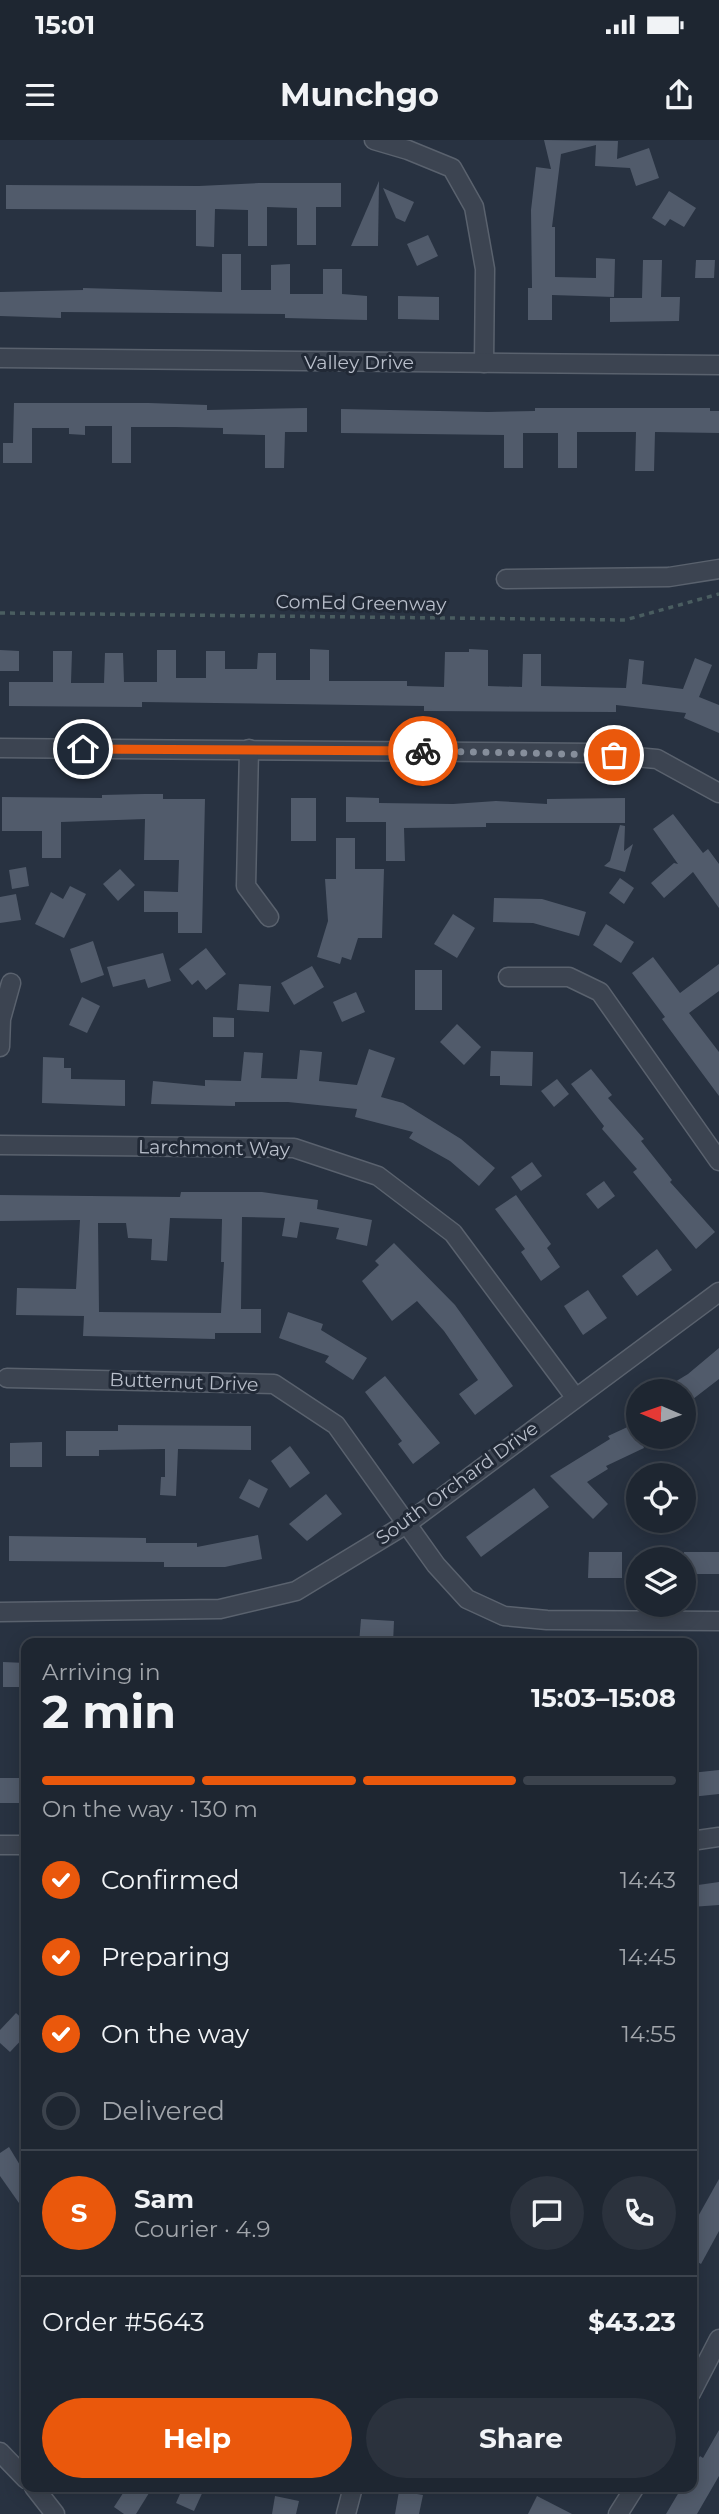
<!DOCTYPE html>
<html lang="en">
<head>
<meta charset="utf-8">
<style>
	:root { --surface:#1e2631; --page:#2b323d; --text:#f1f3f6; --muted:#a1a5ab; --line:#3c434d; --accent:#ea580c }
	body { margin:0; font-family:Montserrat,sans-serif; background:var(--page); color:var(--text); height:100vh; display:flex; flex-direction:column; font-size:26px; white-space:nowrap }
	* { box-sizing:border-box; margin:0 }
	p { font-size:23px; color:var(--muted) }
	.icon { flex:none; width:38px; height:38px; fill:none; stroke:currentColor; stroke-width:2; stroke-linecap:round; stroke-linejoin:round }
	.map { position:relative; flex:1; overflow:hidden }
	.sheet { position:absolute; left:21px; top:1498px; width:676px; height:854px; display:flex; flex-direction:column; background:var(--surface); border-radius:14px; box-shadow:0 4px 18px #0003,0 0 0 2px var(--line) }
	.sheet>* { flex:none }
	.needle { width:46px; rotate:272deg }
	.buttons { position:absolute; left:626px; top:1239px; display:grid; gap:14px }
	.buttons a { display:grid; place-items:center; width:70px; height:70px; border-radius:50%; background:var(--surface); box-shadow:0 4px 18px #0003,0 0 0 2px var(--line); font-size:35px }
	.pin { position:absolute; display:grid; place-items:center; width:60px; height:60px; color:#fff; margin:-30px; border:4px solid #fff; border-radius:50%; box-shadow:0 2px 7px #0007 }
	.courier { position:absolute; display:grid; place-items:center; width:70px; height:70px; margin:-35px; border:5px solid #ea580c; border-radius:50%; background:#fff; color:#222; box-shadow:0 2px 9px #0007 }
	.head em { font-style:normal; font-weight:700 }
	.head div { display:flex; flex-direction:column-reverse }
	.head { display:flex; align-items:center; justify-content:space-between; height:119px; padding:0 21px }
	h1 { font-size:46px; font-weight:700; line-height:52px }
	.bar { display:grid; grid-template-columns:repeat(4,1fr); gap:10px 7px; align-content:center; height:84px; padding:0 21px }
	.bar i { height:9px; border-radius:5px; background:var(--line) }
	.bar .on { background:var(--accent) }
	.bar p { grid-column:span 4 }
	.line { display:flex; align-items:center; gap:18px; padding:0 21px; border-top:2px solid var(--line) }
	.line div { flex:1 }
	.round { display:grid; place-items:center; flex:none; width:74px; height:74px; border-radius:37px; background:var(--page) }
	ol { padding:0 21px; list-style:none }
	li { display:flex; align-items:center; gap:21px; height:77px }
	li p { margin-inline-start:auto }
	li .icon { padding:7px; border-radius:50%; background:var(--accent); color:#fff; stroke-width:4 }
	li:last-child { color:var(--muted) }
	li i { width:38px; height:38px; border:4px solid var(--line); border-radius:50% }
	.action { display:flex; gap:14px; margin-top:auto; padding:14px 21px }
	.action a { flex:1; height:80px; border-radius:42px; background:var(--accent); color:#fff; font-size:28px; font-weight:700; line-height:80px; text-align:center }
	.action a+a { background:var(--page); color:var(--text) }
	.status { display:flex; justify-content:space-between; align-items:center; height:49px; padding:0 35px; background:var(--surface); direction:ltr }
	.status svg { height:19px; fill:currentColor }
	header { display:flex; justify-content:space-between; align-items:center; height:91px; padding:0 21px; background:var(--surface); font-size:32px; font-weight:700 }
	.map>svg:first-child { display:block }
	.building { fill:#515b6b; fill-rule:evenodd }
	.lines { fill:none; stroke-linecap:round; stroke-linejoin:round }
	.minor-casing { stroke:#5a626e; stroke-width:21 }
	.path { stroke:#4a5d60; stroke-width:3.5; stroke-dasharray:5 5; stroke-linecap:butt }
	.minor { stroke:#3c4451; stroke-width:18 }
	.done { stroke:#868e9b; stroke-width:7; stroke-dasharray:0 12.6 }
	.route { stroke:#ea580c; stroke-width:9 }
	.labels { text-anchor:middle; dominant-baseline:central; stroke-width:6; stroke-linejoin:round; paint-order:stroke }
	.street-label { font-size:19px; fill:#b9bfcb; stroke:#212936 }
</style>
</head>
<body>
<div class="status"><b>15:01</b><svg viewBox="0 0 49 12"><path d="M0 12V9h3v3zM5 12V6h3v6zM10 12V3h3v9zM15 12V0h3v12zM26 1h20v11H26zM47 4h2v5h-2z"/></svg></div>
<header><svg class="icon" aria-label="menu" viewBox="0 0 24 24"><path d="M4 6h16M4 12h16M4 18h16"/></svg>Munchgo<svg class="icon" aria-label="share" viewBox="0 0 24 24"><path d="M12 15V3M7 8l5-5 5 5M5 13v7h14v-7"/></svg></header>
<div class="map">
<svg width="719" height="2374" viewBox="0 0 719 2374">
	<rect width="100%" height="100%" fill="#283241"/>
	<g class="building">
		<path d="M 544,0 L 618,1 L 617,19 L 649,8 L 659,38 L 636,46 L 630,28 L 595,26 L 596,5 L 561,14 L 552,87 L 555,87 L 555,137 L 596,138 L 596,118 L 615,119 L 614,157 L 552,155 L 552,180 L 528,180 L 528,148 L 532,148 L 531,70 L 536,27 L 551,29 Z"/>
		<path d="M 379,41 L 378,106 L 351,106 Z"/>
		<path d="M 259,43 L 341,43 L 341,67 L 316,67 L 316,105 L 297,105 L 297,68 L 267,67 L 267,106 L 248,106 L 248,70 L 215,69 L 214,107 L 196,106 L 196,70 L 6,69 L 6,45 L 199,46 Z"/>
		<path d="M 383,48 L 414,62 L 405,82 L 396,78 Z"/>
		<path d="M 669,51 L 696,68 L 684,87 L 670,79 L 665,86 L 652,78 Z"/>
		<path d="M 428,95 L 438,116 L 417,126 L 407,104 Z"/>
		<path d="M 222,114 L 241,114 L 241,150 L 271,150 L 271,125 L 290,124 L 290,154 L 323,154 L 323,129 L 342,129 L 342,154 L 367,156 L 367,180 L 285,178 L 285,174 L 61,172 L 61,178 L 0,176 L 0,152 L 83,150 L 83,148 L 222,152 Z"/>
		<path d="M 643,120 L 662,120 L 661,157 L 680,157 L 679,181 L 610,182 L 610,158 L 642,158 Z"/>
		<path d="M 696,120 L 715,120 L 714,138 L 695,138 Z"/>
		<path d="M 398,156 L 439,157 L 439,180 L 398,179 Z"/>
		<path d="M 14,263 L 149,263 L 207,265 L 207,270 L 307,268 L 307,292 L 285,292 L 284,328 L 265,328 L 265,295 L 223,294 L 223,288 L 175,287 L 131,287 L 131,323 L 112,323 L 112,286 L 85,286 L 85,295 L 69,294 L 69,288 L 32,288 L 32,323 L 3,323 L 3,303 L 13,303 Z"/>
		<path d="M 535,268 L 710,268 L 710,271 L 719,271 L 719,293 L 655,292 L 654,331 L 635,331 L 636,292 L 577,292 L 577,328 L 558,328 L 558,293 L 523,293 L 523,328 L 504,328 L 504,295 L 341,293 L 341,269 L 488,272 L 535,271 Z"/>
		<path d="M 310,509 L 329,510 L 329,541 L 407,541 L 407,546 L 444,547 L 445,512 L 469,512 L 469,509 L 488,510 L 488,546 L 522,547 L 523,514 L 541,514 L 541,546 L 626,548 L 629,519 L 644,521 L 642,544 L 683,549 L 695,518 L 712,525 L 699,557 L 719,565 L 719,593 L 684,578 L 686,573 L 616,565 L 616,572 L 424,571 L 424,566 L 215,563 L 142,562 L 142,567 L 9,566 L 9,542 L 53,542 L 53,511 L 72,511 L 71,543 L 104,543 L 105,513 L 123,513 L 124,542 L 157,542 L 157,510 L 176,510 L 176,538 L 206,538 L 206,511 L 225,511 L 225,529 L 257,529 L 258,513 L 276,513 L 276,540 L 310,540 Z"/>
		<path d="M 0,510 L 19,511 L 19,531 L 0,531 Z"/>
		<path d="M 144,654 L 163,654 L 163,659 L 205,659 L 202,793 L 178,793 L 178,772 L 144,772 L 144,751 L 178,752 L 179,720 L 144,720 L 145,679 L 61,682 L 61,718 L 42,718 L 42,691 L 2,691 L 2,657 L 102,658 L 102,655 Z"/>
		<path d="M 346,657 L 379,658 L 379,663 L 453,664 L 496,661 L 547,664 L 547,659 L 625,658 L 625,683 L 486,683 L 486,687 L 404,688 L 405,721 L 386,721 L 386,682 L 346,682 Z"/>
		<rect x="291" y="658" width="25" height="43"/>
		<path d="M 673,674 L 703,713 L 708,709 L 719,724 L 719,768 L 693,732 L 664,758 L 651,743 L 674,723 L 678,724 L 653,689 Z"/>
		<path d="M 620,685 L 625,686 L 624,711 L 633,704 L 625,732 L 604,726 L 610,721 Z"/>
		<path d="M 336,698 L 355,698 L 355,729 L 384,729 L 382,798 L 358,798 L 351,820 L 342,817 L 340,824 L 317,817 L 328,781 L 325,739 L 336,739 Z"/>
		<path d="M 26,727 L 29,746 L 12,749 L 9,730 Z"/>
		<path d="M 120,729 L 135,745 L 118,761 L 103,744 Z"/>
		<path d="M 620,738 L 634,748 L 624,764 L 609,753 Z"/>
		<path d="M 70,746 L 86,754 L 64,798 L 35,784 L 51,752 L 63,759 Z"/>
		<path d="M 16,754 L 21,780 L 0,783 L 0,757 Z"/>
		<path d="M 494,758 L 542,759 L 586,772 L 579,796 L 533,783 L 493,782 Z"/>
		<path d="M 453,774 L 475,788 L 457,818 L 434,804 Z"/>
		<path d="M 606,784 L 634,802 L 621,823 L 593,805 Z"/>
		<path d="M 93,801 L 104,835 L 81,843 L 70,809 Z"/>
		<path d="M 206,808 L 226,834 L 206,850 L 198,840 L 192,845 L 179,829 Z"/>
		<path d="M 163,813 L 171,841 L 148,848 L 145,839 L 113,847 L 107,827 Z"/>
		<path d="M 653,817 L 680,853 L 719,824 L 719,851 L 689,873 L 719,912 L 719,956 L 662,879 L 665,877 L 632,833 Z"/>
		<path d="M 312,826 L 324,847 L 294,865 L 281,843 Z"/>
		<rect x="415" y="830" width="27" height="40"/>
		<path d="M 239,844 L 271,846 L 269,872 L 237,870 Z"/>
		<path d="M 356,852 L 365,872 L 342,882 L 333,862 Z"/>
		<path d="M 82,857 L 100,866 L 87,893 L 69,885 Z"/>
		<path d="M 213,877 L 234,878 L 234,897 L 213,897 Z"/>
		<path d="M 457,884 L 481,907 L 464,925 L 440,902 Z"/>
		<path d="M 369,909 L 395,918 L 381,957 L 403,963 L 461,999 L 495,1028 L 479,1046 L 450,1021 L 409,998 L 413,992 L 355,977 L 357,969 L 288,962 L 235,962 L 235,966 L 151,964 L 153,941 L 205,946 L 205,940 L 241,941 L 244,912 L 263,913 L 261,938 L 297,939 L 300,910 L 322,912 L 319,941 L 357,945 Z"/>
		<path d="M 491,911 L 533,912 L 532,946 L 500,945 L 500,936 L 490,936 Z"/>
		<path d="M 43,917 L 64,918 L 64,928 L 71,928 L 71,939 L 125,940 L 125,966 L 42,963 Z"/>
		<path d="M 591,929 L 612,955 L 608,958 L 644,999 L 641,1001 L 672,1040 L 670,1042 L 715,1092 L 696,1109 L 633,1032 L 637,1029 L 602,989 L 604,986 L 571,944 Z"/>
		<path d="M 557,939 L 569,954 L 554,967 L 541,951 Z"/>
		<path d="M 532,1022 L 542,1036 L 521,1051 L 511,1037 Z"/>
		<path d="M 604,1041 L 615,1056 L 598,1069 L 586,1054 Z"/>
		<path d="M 181,1052 L 262,1052 L 318,1060 L 317,1069 L 372,1080 L 367,1106 L 336,1099 L 339,1088 L 300,1082 L 297,1098 L 282,1096 L 285,1078 L 242,1077 L 241,1169 L 261,1169 L 261,1193 L 215,1193 L 215,1199 L 83,1196 L 84,1176 L 16,1175 L 17,1148 L 76,1149 L 80,1080 L 0,1081 L 0,1055 L 180,1057 ZM 170,1078 L 222,1079 L 221,1122 L 224,1122 L 221,1173 L 99,1172 L 98,1083 L 126,1083 L 128,1098 L 152,1099 L 151,1120 L 167,1121 Z"/>
		<path d="M 516,1055 L 551,1104 L 547,1108 L 560,1127 L 541,1141 L 521,1112 L 525,1109 L 495,1069 Z"/>
		<path d="M 394,1103 L 455,1165 L 513,1246 L 475,1275 L 459,1254 L 478,1240 L 444,1191 L 417,1161 L 392,1181 L 362,1141 L 379,1125 L 375,1121 Z"/>
		<path d="M 657,1109 L 672,1130 L 637,1156 L 622,1136 Z"/>
		<path d="M 588,1150 L 607,1178 L 583,1195 L 564,1166 Z"/>
		<path d="M 288,1172 L 323,1184 L 321,1190 L 367,1218 L 353,1240 L 325,1222 L 329,1216 L 279,1198 Z"/>
		<path d="M 719,1208 L 719,1239 L 684,1266 L 684,1251 L 660,1251 L 688,1234 Z"/>
		<path d="M 385,1236 L 440,1303 L 413,1324 L 398,1304 L 402,1301 L 365,1252 Z"/>
		<path d="M 634,1284 L 644,1308 L 606,1326 L 608,1329 L 587,1342 L 608,1364 L 593,1379 L 550,1336 L 610,1299 L 608,1296 Z"/>
		<path d="M 118,1285 L 251,1286 L 251,1310 L 178,1309 L 176,1356 L 160,1355 L 161,1337 L 165,1337 L 165,1309 L 99,1310 L 99,1316 L 66,1316 L 66,1291 L 118,1291 Z"/>
		<path d="M 42,1302 L 42,1327 L 10,1327 L 10,1303 Z"/>
		<path d="M 290,1306 L 310,1333 L 290,1348 L 271,1321 Z"/>
		<path d="M 249,1339 L 268,1349 L 259,1368 L 239,1358 Z"/>
		<path d="M 534,1348 L 549,1367 L 481,1417 L 466,1397 Z"/>
		<path d="M 326,1354 L 342,1374 L 307,1401 L 289,1384 Z"/>
		<path d="M 258,1395 L 262,1419 L 225,1427 L 164,1427 L 164,1422 L 9,1421 L 9,1396 L 146,1398 L 146,1403 L 197,1403 L 197,1407 Z"/>
		<path d="M 589,1412 L 622,1412 L 622,1438 L 588,1438 Z"/>
		<rect x="684" y="1412" width="35" height="22"/>
		<path d="M 361,1479 L 394,1481 L 393,1503 L 359,1503 Z"/>
		<path d="M 3,1522 L 26,1523 L 26,1547 L 3,1547 Z"/>
		<path d="M 719,1630 L 719,1654 L 691,1657 L 691,1633 Z"/>
		<rect x="0" y="1638" width="26" height="25"/>
		<path d="M 719,1742 L 719,1765 L 691,1767 L 691,1746 Z"/>
		<path d="M 16,1873 L 26,1882 L 26,1895 L 10,1912 L 0,1903 L 0,1890 Z"/>
		<path d="M 9,2007 L 26,2035 L 26,2073 L 0,2036 L 0,2013 Z"/>
		<path d="M 719,2039 L 719,2091 L 701,2124 L 691,2118 L 691,2089 Z"/>
		<path d="M 719,2290 L 719,2336 L 697,2374 L 666,2374 L 682,2347 L 691,2347 L 691,2331 L 700,2316 L 703,2318 Z"/>
		<path d="M 127,2347 L 140,2347 L 149,2353 L 136,2374 L 124,2374 L 114,2367 Z"/>
		<path d="M 183,2347 L 205,2347 L 194,2371 L 176,2363 Z"/>
		<path d="M 399,2351 L 423,2355 L 419,2374 L 395,2374 Z"/>
		<path d="M 275,2356 L 299,2361 L 296,2374 L 272,2374 Z"/>
		<path d="M 537,2356 L 572,2374 L 528,2374 Z"/>
	</g>
	<g class="lines">
		<defs>
			<g id="minor">
				<path d="M 374,0 L 408,10 L 452,28 L 474,67 L 485,129 L 484,223"/>
				<path d="M 0,218 L 719,225"/>
				<path d="M 506,439 L 669,437 L 719,429"/>
				<path d="M 0,608 L 593,613 L 657,619 L 719,653"/>
				<path d="M 249,609 L 246,746 L 269,777"/>
				<path d="M 508,837 L 569,837 L 600,852 L 719,1021"/>
				<path d="M 0,907 L 1,879 L 11,843"/>
				<path d="M 0,1005 L 294,1008 L 378,1036 L 453,1093 L 575,1257"/>
				<path d="M 7,1238 L 274,1244 L 336,1285 L 436,1425 L 467,1459 L 504,1476 L 547,1480 L 719,1481"/>
				<path d="M 0,1472 L 220,1469 L 296,1451 L 408,1383 L 719,1152"/>
				<path d="M 691,1701 L 719,1697"/>
				<path d="M 0,1705 L 26,1705"/>
				<path d="M 691,2253 L 719,2199"/>
				<path d="M 0,2312 L 26,2339"/>
				<path d="M 34,2347 L 55,2374"/>
				<path d="M 346,2374 L 353,2347"/>
				<path d="M 618,2374 L 635,2347"/>
			</g>
		</defs>
		<use href="#minor" class="minor-casing"/>
		<path class="path" d="M 0,473 L 625,480 L 719,454"/>
		<use href="#minor" class="minor"/>
	</g>
	<g class="lines">
		<path class="done" d="M 423,611 L 614,615"/>
		<path class="route" d="M 83,609 L 423,611"/>
	</g>
	<g class="labels">
		<g class="street-label">
			<text x="359" y="222">Valley Drive</text>
			<text transform="translate(361 463) rotate(1)">ComEd Greenway</text>
			<text transform="translate(214 1008) rotate(1)">Larchmont Way</text>
			<text transform="translate(184 1242) rotate(2)">Butternut Drive</text>
			<text transform="translate(457 1343) rotate(-36)">South Orchard Drive</text>
		</g>
	</g>
</svg>
<div class="buttons">
<a><svg class="needle" viewBox="-14 -14 28 28"><path d="M0-13l5 13h-10z" fill="#e53935"/><path d="M0 13l5-13h-10z" fill="#a1a5ab"/></svg></a>
<a><svg class="icon" aria-label="locate" viewBox="0 0 24 24"><circle cx="12" cy="12" r="6"/><path d="M12 2v4M12 18v4M2 12h4M18 12h4"/></svg></a>
<a><svg class="icon" aria-label="layers" viewBox="0 0 24 24"><path d="M12 4l9 5-9 5-9-5zM3 14l9 5 9-5"/></svg></a>
</div>
<div class="pin" style="left:614px;top:615px;background:#ea580c"><svg class="icon" aria-label="bag" viewBox="0 0 24 24"><path d="M5 8h14l-1 12H6zM9 8a3 3 0 0 1 6 0"/></svg></div>
<div class="pin" style="left:83px;top:609px;background:#1f2937"><svg class="icon" aria-label="home" viewBox="0 0 24 24"><path d="M3 11l9-7 9 7M6 9v11h12V9"/></svg></div>
<div class="courier" style="left:423px;top:611px"><svg class="icon" aria-label="bike" viewBox="0 0 24 24"><circle cx="6" cy="16" r="4"/><circle cx="18" cy="16" r="4"/><path d="M6 16l4-8h5l3 8M10 8l3 8H6M13 5h3"/></svg></div>
<section class="sheet">
<div class="head"><div><h1>2 min</h1><p>Arriving in</p></div><em>15:03–15:08</em></div>
<div class="bar"><i class="on"></i><i class="on"></i><i class="on"></i><i></i><p>On the way · 130 m</p></div>
<ol>
<li><svg class="icon" aria-label="check" viewBox="0 0 24 24"><path d="M5 12l5 5 9-10"/></svg>Confirmed<p>14:43</p></li>
<li><svg class="icon" aria-label="check" viewBox="0 0 24 24"><path d="M5 12l5 5 9-10"/></svg>Preparing<p>14:45</p></li>
<li><svg class="icon" aria-label="check" viewBox="0 0 24 24"><path d="M5 12l5 5 9-10"/></svg>On the way<p>14:55</p></li>
<li><i></i>Delivered</li>
</ol>
<div class="line" style="height:126px"><b class="round" style="background:var(--accent);color:#fff">S</b><div><b>Sam</b><p>Courier · 4.9</p></div><a class="round"><svg class="icon" aria-label="chat" viewBox="0 0 24 24"><path d="M4 5h16v11H9l-5 4z"/></svg></a><a class="round"><svg class="icon" aria-label="phone" viewBox="0 0 24 24"><path d="M5 4h4l2 5-3 2q2 4 5 5l2-3 5 2v4C11 20 4 13 5 4z"/></svg></a></div>
<div class="line" style="height:91px"><div>Order #5643</div><b>$43.23</b></div>
<div class="action"><a>Help</a><a>Share</a></div>
</section>
</div>
</body>
</html>
